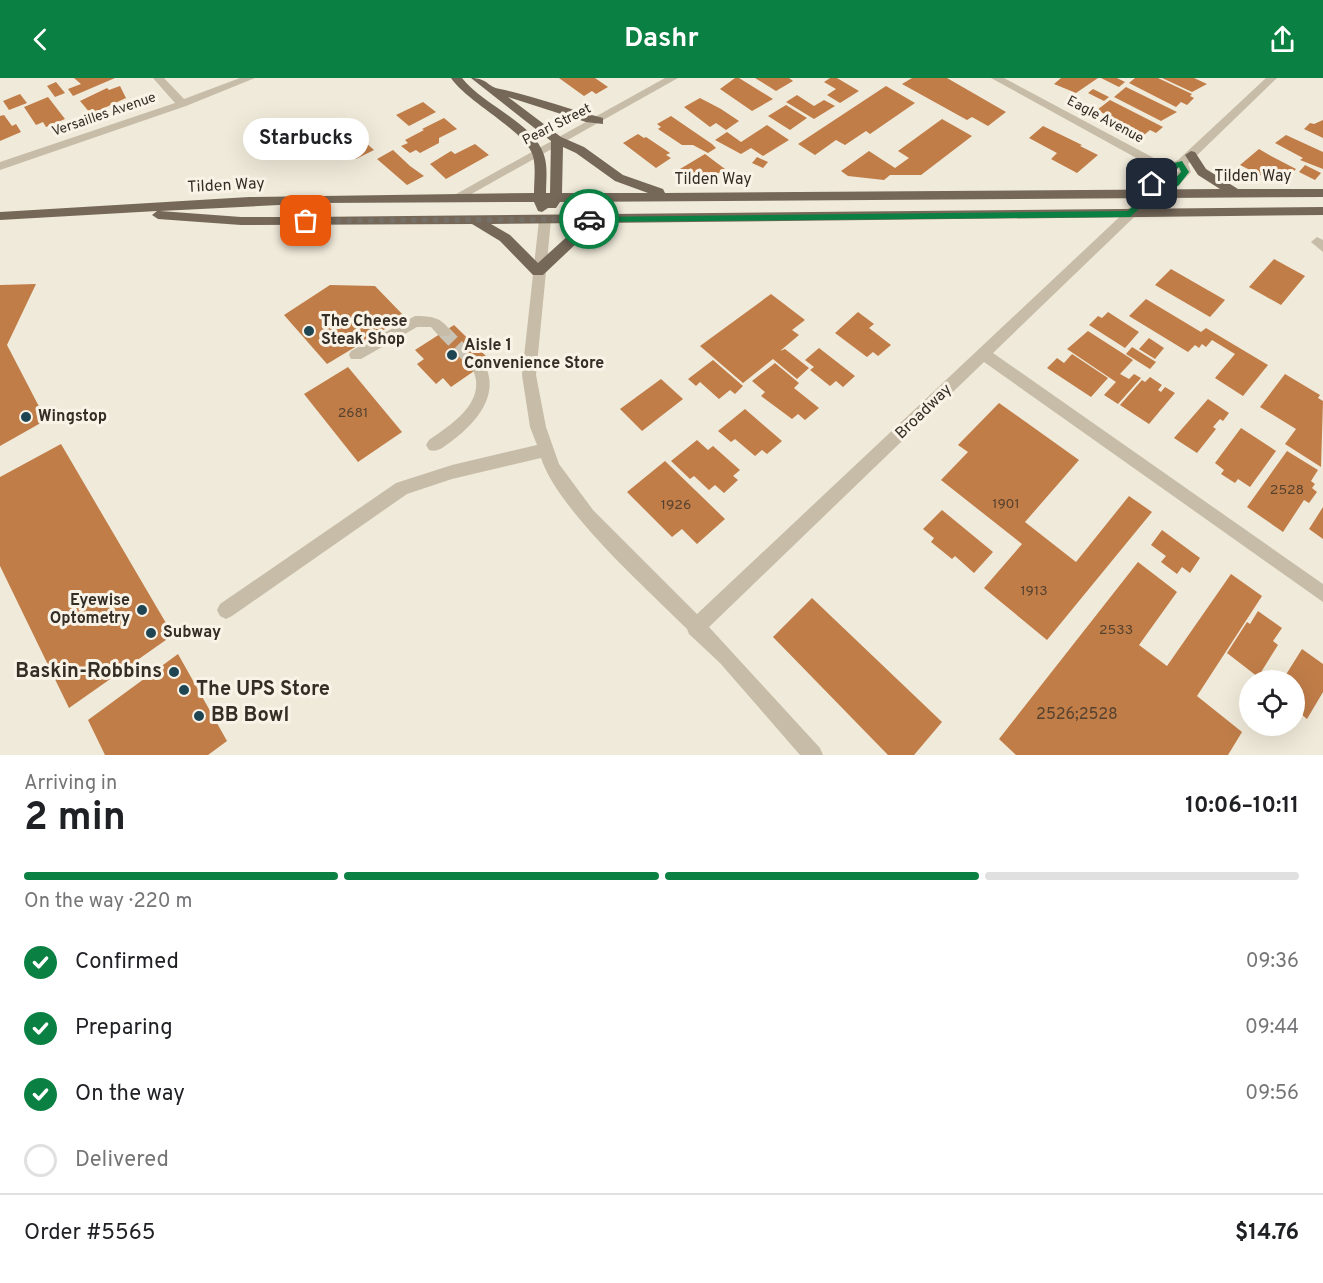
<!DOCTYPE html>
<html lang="en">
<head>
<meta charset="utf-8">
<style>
	:root { --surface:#fff; --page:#f6f6f6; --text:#202124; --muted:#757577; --line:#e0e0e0; --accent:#0b8043 }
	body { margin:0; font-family:Overpass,sans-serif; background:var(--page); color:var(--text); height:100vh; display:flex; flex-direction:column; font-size:22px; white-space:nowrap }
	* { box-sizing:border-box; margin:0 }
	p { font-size:20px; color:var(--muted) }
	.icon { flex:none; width:33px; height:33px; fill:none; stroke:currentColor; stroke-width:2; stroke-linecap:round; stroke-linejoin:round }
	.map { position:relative; height:677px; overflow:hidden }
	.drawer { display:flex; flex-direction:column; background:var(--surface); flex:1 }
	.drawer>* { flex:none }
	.tools { position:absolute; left:1239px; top:592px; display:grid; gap:12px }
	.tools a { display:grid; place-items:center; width:66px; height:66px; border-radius:50%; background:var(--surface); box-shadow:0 6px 24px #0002; font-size:30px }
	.pin { position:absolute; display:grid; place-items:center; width:51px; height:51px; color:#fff; margin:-26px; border-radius:12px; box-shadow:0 3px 9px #0006 }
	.courier { position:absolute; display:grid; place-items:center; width:60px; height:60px; margin:-30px; border:4px solid #0b8043; border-radius:50%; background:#fff; color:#222; box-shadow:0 2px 8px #0007 }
	.bubble { position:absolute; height:42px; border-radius:21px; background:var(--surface); box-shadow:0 6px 24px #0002; font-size:20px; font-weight:700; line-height:42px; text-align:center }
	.summary em { font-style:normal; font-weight:700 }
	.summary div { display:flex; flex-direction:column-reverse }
	.summary { display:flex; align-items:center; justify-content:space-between; height:102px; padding:0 24px }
	h1 { font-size:39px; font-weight:700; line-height:45px }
	.bar { display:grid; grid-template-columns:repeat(4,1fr); gap:9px 6px; align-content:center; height:72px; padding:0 24px }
	.bar i { height:8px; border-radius:4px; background:var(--line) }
	.bar .active { background:var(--accent) }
	.bar p { grid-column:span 4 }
	.line { display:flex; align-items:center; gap:15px; padding:0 24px; border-top:2px solid var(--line) }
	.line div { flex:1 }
	ol { padding:0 24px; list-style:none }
	li { display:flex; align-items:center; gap:18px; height:66px }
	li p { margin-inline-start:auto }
	li .icon { padding:6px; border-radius:50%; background:var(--accent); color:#fff; stroke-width:4 }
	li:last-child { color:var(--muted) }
	li i { width:33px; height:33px; border:3px solid var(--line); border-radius:50% }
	header { display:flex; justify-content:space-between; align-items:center; height:78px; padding:0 24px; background:var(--accent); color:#fff; font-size:27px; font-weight:700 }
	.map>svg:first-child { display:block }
	.building { fill:#c07d48 }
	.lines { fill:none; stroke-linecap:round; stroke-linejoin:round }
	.minor-tunnel { stroke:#cac4b6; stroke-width:13; stroke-dasharray:13 6; stroke-linecap:butt }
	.minor { fill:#c7bca7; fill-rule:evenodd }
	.major { fill:#756859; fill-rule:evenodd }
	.route { fill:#0b8043 }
	.done { stroke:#767066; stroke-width:6; stroke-dasharray:0 10.8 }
	.poi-dot { fill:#1f4553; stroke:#f8f3e6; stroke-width:2 }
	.labels { text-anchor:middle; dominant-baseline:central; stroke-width:6; stroke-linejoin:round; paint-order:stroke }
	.far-street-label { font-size:14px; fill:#342e27; stroke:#f8f3e6 }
	.number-label { font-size:14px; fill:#57422f }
	.street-label { font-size:16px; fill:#342e27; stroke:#f8f3e6 }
	.poi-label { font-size:16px; font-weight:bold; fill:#342e27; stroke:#f8f3e6; text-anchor:start }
	.near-number-label { font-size:16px; fill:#57422f }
	.near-poi-label { font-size:20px; font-weight:bold; fill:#342e27; stroke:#f8f3e6; text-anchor:start }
</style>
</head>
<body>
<header><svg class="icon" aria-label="back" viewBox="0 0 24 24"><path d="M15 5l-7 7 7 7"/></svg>Dashr<svg class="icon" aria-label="share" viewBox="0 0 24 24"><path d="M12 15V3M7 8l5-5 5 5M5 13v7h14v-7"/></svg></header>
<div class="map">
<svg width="1323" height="677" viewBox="0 0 1323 677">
	<rect width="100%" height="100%" fill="#f0eada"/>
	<g class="building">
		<path d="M 74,0 L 115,0 L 73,18 L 68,11 L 81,6 Z"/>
		<path d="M 559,0 L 595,0 L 608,9 L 596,16 L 592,13 L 584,18 Z"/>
		<path d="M 735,0 L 739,0 L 773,21 L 752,33 L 720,11 Z"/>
		<path d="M 755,0 L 789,0 L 793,3 L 776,13 Z"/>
		<path d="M 830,0 L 837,0 L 859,13 L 840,25 L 827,17 L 836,11 L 824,4 Z"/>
		<path d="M 912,0 L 947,0 L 1006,34 L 988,48 L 972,39 L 967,42 L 902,6 Z"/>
		<path d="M 1061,0 L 1098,0 L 1076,15 L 1054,6 Z"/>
		<path d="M 1101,0 L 1117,0 L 1125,4 L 1119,9 Z"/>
		<path d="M 1135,0 L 1158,0 L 1192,16 L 1190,18 L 1194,20 L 1187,27 L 1181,24 L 1176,29 L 1129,5 Z"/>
		<path d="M 1162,0 L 1194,0 L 1207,6 L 1192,14 Z"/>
		<path d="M 56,4 L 65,15 L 55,19 L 47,8 Z"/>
		<path d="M 120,8 L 126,20 L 91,36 L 80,23 L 107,10 L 109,12 Z"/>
		<path d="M 886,8 L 915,25 L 870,56 L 866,53 L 845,67 L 836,62 L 815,77 L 798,66 Z"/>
		<path d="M 1126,9 L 1177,34 L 1161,43 L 1114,19 Z"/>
		<path d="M 1093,11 L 1109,19 L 1104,23 L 1088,15 Z"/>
		<path d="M 20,16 L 27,25 L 9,32 L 3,23 Z"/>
		<path d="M 797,17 L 814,28 L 824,22 L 835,28 L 814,41 L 786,24 Z"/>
		<path d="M 48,19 L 65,41 L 46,49 L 43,44 L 36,47 L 24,29 Z"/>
		<path d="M 700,20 L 721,31 L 739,43 L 726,52 L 716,45 L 710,49 L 684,29 Z"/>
		<path d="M 1110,22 L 1163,49 L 1156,55 L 1150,52 L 1144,57 L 1097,32 Z"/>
		<path d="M 423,24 L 436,34 L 409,48 L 396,37 Z"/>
		<path d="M 786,27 L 807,40 L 790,52 L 768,38 Z"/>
		<path d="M 4,37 L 12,48 L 16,46 L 21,54 L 0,63 L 0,38 Z"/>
		<path d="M 671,38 L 712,66 L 716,70 L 708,75 L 693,67 L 682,67 L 658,51 L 661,49 L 657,46 Z"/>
		<path d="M 444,40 L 457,51 L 439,60 L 439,65 L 420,75 L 416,72 L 410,75 L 401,68 L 408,65 L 405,62 L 424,52 L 422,51 Z"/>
		<path d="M 942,41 L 972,58 L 921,97 L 890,97 L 884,102 L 848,98 L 841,93 L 869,73 L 895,90 L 909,80 L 898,73 Z"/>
		<path d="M 1323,42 L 1323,60 L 1304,51 L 1310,45 L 1314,46 Z"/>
		<path d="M 767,47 L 789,62 L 763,78 L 751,70 L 741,76 L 715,62 L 727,54 L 741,64 Z"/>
		<path d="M 1043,48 L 1082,67 L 1080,68 L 1098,77 L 1077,95 L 1051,81 L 1057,75 L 1029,60 Z"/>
		<path d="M 638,56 L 644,60 L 646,59 L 670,75 L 666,77 L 671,80 L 656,90 L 623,65 Z"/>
		<path d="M 357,57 L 374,72 L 356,81 L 340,66 Z"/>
		<path d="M 1286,57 L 1323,74 L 1323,91 L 1300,82 L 1303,80 L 1275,65 Z"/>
		<path d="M 475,66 L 489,77 L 446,101 L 430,86 L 451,73 L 455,76 Z"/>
		<path d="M 1259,71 L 1271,78 L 1296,91 L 1290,97 L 1284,94 L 1280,99 L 1264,99 L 1240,87 Z"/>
		<path d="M 393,72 L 410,88 L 424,98 L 407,107 L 377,81 Z"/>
		<path d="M 705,76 L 725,91 L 714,98 L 708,94 L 695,102 L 680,91 Z"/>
		<path d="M 757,79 L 768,84 L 763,90 L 752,85 Z"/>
		<path d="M 1305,87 L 1321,95 L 1315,102 L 1299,94 Z"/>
		<path d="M 1274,181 L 1305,198 L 1281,227 L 1249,209 Z"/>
		<path d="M 1171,191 L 1225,222 L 1210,239 L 1155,207 Z"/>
		<path d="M 36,206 L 7,267 L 46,342 L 0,368 L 0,207 Z"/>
		<path d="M 330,207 L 375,208 L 405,239 L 327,286 L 284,237 Z"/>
		<path d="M 771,216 L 805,242 L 792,252 L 799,257 L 780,273 L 785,271 L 809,290 L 797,301 L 773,281 L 743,305 L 700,268 Z"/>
		<path d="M 1146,221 L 1201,254 L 1206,250 L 1268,287 L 1243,318 L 1215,300 L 1235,276 L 1212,262 L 1206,269 L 1202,266 L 1199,270 L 1195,267 L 1188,274 L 1129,238 Z"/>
		<path d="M 858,234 L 874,246 L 869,250 L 891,267 L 878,278 L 873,274 L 867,279 L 835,255 Z"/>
		<path d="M 1108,234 L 1139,254 L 1125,270 L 1089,247 L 1098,238 L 1102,240 Z"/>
		<path d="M 454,247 L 490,282 L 451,309 L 443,300 L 436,306 L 417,286 L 424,281 L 415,272 Z"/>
		<path d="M 1088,253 L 1133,282 L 1120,296 L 1129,301 L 1134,296 L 1141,300 L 1118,326 L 1104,317 L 1116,304 L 1067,271 Z"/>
		<path d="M 1149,260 L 1164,270 L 1155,281 L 1139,271 Z"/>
		<path d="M 1132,269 L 1156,284 L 1150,291 L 1126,276 Z"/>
		<path d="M 819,270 L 855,298 L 843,309 L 836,303 L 830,308 L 810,292 L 814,289 L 805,282 Z"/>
		<path d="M 1072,276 L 1108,300 L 1091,319 L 1047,290 L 1057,280 L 1064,285 Z"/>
		<path d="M 713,282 L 743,308 L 735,316 L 730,312 L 719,321 L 700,304 L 696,308 L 688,301 Z"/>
		<path d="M 775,285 L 799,305 L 794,310 L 819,330 L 805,342 L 798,336 L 792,341 L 761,318 L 765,314 L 752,303 Z"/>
		<path d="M 348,289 L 402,354 L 358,384 L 304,316 Z"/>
		<path d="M 1285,296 L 1320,317 L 1318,320 L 1323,323 L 1321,389 L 1285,366 L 1296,351 L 1260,329 Z"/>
		<path d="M 1150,299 L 1162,307 L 1158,312 L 1161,314 L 1165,309 L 1175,315 L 1149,346 L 1120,327 L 1142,302 L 1145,304 Z"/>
		<path d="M 661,301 L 683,321 L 642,353 L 620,331 Z"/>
		<path d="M 1208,321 L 1229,335 L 1223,343 L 1220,341 L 1213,349 L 1216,351 L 1197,375 L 1174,360 Z"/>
		<path d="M 999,325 L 1079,382 L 1025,444 L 1076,484 L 1129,418 L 1152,434 L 1047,562 L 984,510 L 1022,466 L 941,402 L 968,374 L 958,367 Z"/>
		<path d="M 745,331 L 782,363 L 767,376 L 762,372 L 755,378 L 735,361 L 731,364 L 718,353 Z"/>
		<path d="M 1241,350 L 1276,373 L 1250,409 L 1238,401 L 1235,405 L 1221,396 L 1224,392 L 1215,385 Z"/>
		<path d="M 697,362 L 708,372 L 713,368 L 740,392 L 733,398 L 738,402 L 724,415 L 715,407 L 709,412 L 694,398 L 690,401 L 671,383 Z"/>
		<path d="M 61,366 L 173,557 L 69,630 L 0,488 L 0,399 Z"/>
		<path d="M 1287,373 L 1318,392 L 1311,403 L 1315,406 L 1312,410 L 1317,414 L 1309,425 L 1304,422 L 1283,454 L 1247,429 Z"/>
		<path d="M 665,383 L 725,441 L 697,466 L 682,451 L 672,459 L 627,414 Z"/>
		<path d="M 1323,429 L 1323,461 L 1309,451 Z"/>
		<path d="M 942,432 L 993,474 L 974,495 L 955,478 L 952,481 L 931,464 L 934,460 L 923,451 Z"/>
		<path d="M 1162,452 L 1200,480 L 1190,495 L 1182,489 L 1177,496 L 1161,484 L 1166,478 L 1151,467 Z"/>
		<path d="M 1138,484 L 1177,514 L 1139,567 L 1167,588 L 1231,496 L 1262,518 L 1197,618 L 1242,654 L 1228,677 L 1016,677 L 999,661 Z"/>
		<path d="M 812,520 L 942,644 L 914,677 L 888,677 L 773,559 Z"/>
		<path d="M 1258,533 L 1282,550 L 1273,563 L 1278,567 L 1258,599 L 1227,575 L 1247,544 L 1250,546 Z"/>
		<path d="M 1302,571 L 1323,586 L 1323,614 L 1307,641 L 1301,636 L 1296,644 L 1294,603 L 1282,603 Z"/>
		<path d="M 178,576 L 227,663 L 208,677 L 105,677 L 88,642 Z"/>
	</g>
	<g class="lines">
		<path class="minor-tunnel" d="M 444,254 L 479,290"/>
		<g class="minor">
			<path d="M 153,0 L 164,0 L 184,21 L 240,0 L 255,0 L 186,28 L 0,92 L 0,84 L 175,25 Z"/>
			<path d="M 665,0 L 678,0 L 459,123 L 451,123 L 449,120 Z"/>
			<path d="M 991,0 L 1004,0 L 1167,87 L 1178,82 L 1266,0 L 1277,0 L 1188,86 L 1191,94 L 1178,108 L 1155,119 L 993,275 L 1323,506 L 1323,524 L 984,284 L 709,549 L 820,670 L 823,677 L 800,677 L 720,585 L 689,556 L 687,551 C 646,510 558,432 541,380 L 452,401 L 407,416 L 232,538 L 226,541 L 220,538 L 217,532 L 220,526 L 396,405 L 452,387 L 537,367 L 530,349 L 522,297 L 539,142 L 545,138 L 551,142 L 536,297 L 546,349 L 559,386 L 593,432 L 697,536 L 1145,115 L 1148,103 L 1160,93 ZM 1178,91 L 1179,93 L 1158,109 Z"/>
			<path d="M 1317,159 L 1323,162 L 1323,174 L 1311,164 Z"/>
			<path d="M 415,238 C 431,238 442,239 451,254 L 449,258 L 439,258 L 431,249 L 417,249 L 361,281 L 351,281 L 349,277 L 351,273 Z"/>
			<path d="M 479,284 L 485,287 C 500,317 476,345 453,362 C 445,368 438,375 429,372 L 426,367 L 429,362 C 451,347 489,323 472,290 L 474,286 Z"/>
		</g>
		<path class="major" d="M 451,0 L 462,0 C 483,27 534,45 544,77 C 548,89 546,103 546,115 L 550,115 L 551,63 L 471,0 C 488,0 487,9 500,11 C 534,18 568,31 603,40 L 603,46 L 586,44 L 508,19 L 561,59 L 584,69 L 623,97 L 663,111 L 665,115 L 1220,111 L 1198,97 L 1185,77 L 1191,73 L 1195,74 L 1206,91 L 1238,111 L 1323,111 L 1323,119 L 560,124 L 556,130 L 548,130 L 542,134 L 538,133 L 534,124 L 318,125 L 160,133 L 241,139 L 306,139 L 1323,129 L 1323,137 L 598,145 L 543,197 L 533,197 L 500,163 L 472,146 L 241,147 L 158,141 L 152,137 L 157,133 L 0,142 L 0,134 L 249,119 L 534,115 C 534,103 536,90 533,78 C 525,52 469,26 451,0 ZM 563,69 L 576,75 L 615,103 L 648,115 L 562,115 ZM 582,145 L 538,185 L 510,157 L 491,146 Z"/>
	</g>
	<path class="route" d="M 1182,83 L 1189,94 L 1179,107 L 1171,113 L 1153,118 L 1130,139 L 589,144 L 585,141 L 589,139 L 1128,133 C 1134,127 1141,117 1149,113 C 1164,106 1169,108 1181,94 L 1179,89 L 1155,108 L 1148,106 L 1170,86 Z"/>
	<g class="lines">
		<path class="done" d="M 306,143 L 589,141"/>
	</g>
	<g class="poi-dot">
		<circle cx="309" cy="253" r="6"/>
		<circle cx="452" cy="277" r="6"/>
		<circle cx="26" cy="339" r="6"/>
		<circle cx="142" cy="532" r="6"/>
		<circle cx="151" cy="555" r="6"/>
		<circle cx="174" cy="594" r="6"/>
		<circle cx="184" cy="612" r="6"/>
		<circle cx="199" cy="638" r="6"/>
	</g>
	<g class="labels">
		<g class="far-street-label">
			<text transform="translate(104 37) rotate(-19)">Versailles Avenue</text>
			<text transform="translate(1105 42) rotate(28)">Eagle Avenue</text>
			<text transform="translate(557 47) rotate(-27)">Pearl Street</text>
		</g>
		<g class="number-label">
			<text x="353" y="335">2681</text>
			<text x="1287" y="412">2528</text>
			<text x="1006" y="426">1901</text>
			<text x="676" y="427">1926</text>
			<text x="1034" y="513">1913</text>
			<text x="1116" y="552">2533</text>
		</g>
		<g class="street-label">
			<text x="1253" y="99">Tilden Way</text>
			<text x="713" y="102">Tilden Way</text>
			<text transform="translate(226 108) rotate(-3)">Tilden Way</text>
			<text transform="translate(924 334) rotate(-44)">Broadway</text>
		</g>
		<g class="poi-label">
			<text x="321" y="244">The Cheese<tspan x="321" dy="18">Steak Shop</tspan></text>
			<text x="464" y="268">Aisle 1<tspan x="464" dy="18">Convenience Store</tspan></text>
			<text x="38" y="339">Wingstop</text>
			<text x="130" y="523" text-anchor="end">Eyewise<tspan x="130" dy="18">Optometry</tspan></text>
			<text x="163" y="555">Subway</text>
		</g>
		<g class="near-number-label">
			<text x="1077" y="637">2526;2528</text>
		</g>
		<g class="near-poi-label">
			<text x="162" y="594" text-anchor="end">Baskin-Robbins</text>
			<text x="196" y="612">The UPS Store</text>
			<text x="211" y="638">BB Bowl</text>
		</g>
	</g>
</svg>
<div class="tools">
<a><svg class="icon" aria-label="locate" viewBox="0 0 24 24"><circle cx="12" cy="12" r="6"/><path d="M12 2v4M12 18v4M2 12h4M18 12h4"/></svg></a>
</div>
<div class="pin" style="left:306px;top:143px;background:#ea580c"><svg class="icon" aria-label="bag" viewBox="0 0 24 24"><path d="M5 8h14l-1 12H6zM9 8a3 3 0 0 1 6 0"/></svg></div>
<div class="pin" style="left:1152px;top:106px;background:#1f2937"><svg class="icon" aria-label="home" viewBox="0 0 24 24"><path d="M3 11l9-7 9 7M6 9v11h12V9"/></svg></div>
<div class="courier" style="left:589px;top:141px"><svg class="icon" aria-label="car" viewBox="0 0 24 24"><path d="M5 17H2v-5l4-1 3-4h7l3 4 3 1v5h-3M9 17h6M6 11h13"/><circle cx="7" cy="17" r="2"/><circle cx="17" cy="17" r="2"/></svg></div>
<div class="bubble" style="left:243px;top:40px;width:126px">Starbucks</div>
</div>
<section class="drawer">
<div class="summary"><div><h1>2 min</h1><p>Arriving in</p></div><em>10:06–10:11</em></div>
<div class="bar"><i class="active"></i><i class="active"></i><i class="active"></i><i></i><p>On the way · 220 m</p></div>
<ol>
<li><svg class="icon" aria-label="check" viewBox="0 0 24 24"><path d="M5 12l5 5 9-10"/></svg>Confirmed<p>09:36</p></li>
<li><svg class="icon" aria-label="check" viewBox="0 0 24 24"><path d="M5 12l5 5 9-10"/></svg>Preparing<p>09:44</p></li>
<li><svg class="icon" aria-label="check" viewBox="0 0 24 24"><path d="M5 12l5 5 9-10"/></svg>On the way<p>09:56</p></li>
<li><i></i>Delivered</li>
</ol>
<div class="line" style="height:78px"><div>Order #5565</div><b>$14.76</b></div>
</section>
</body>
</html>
